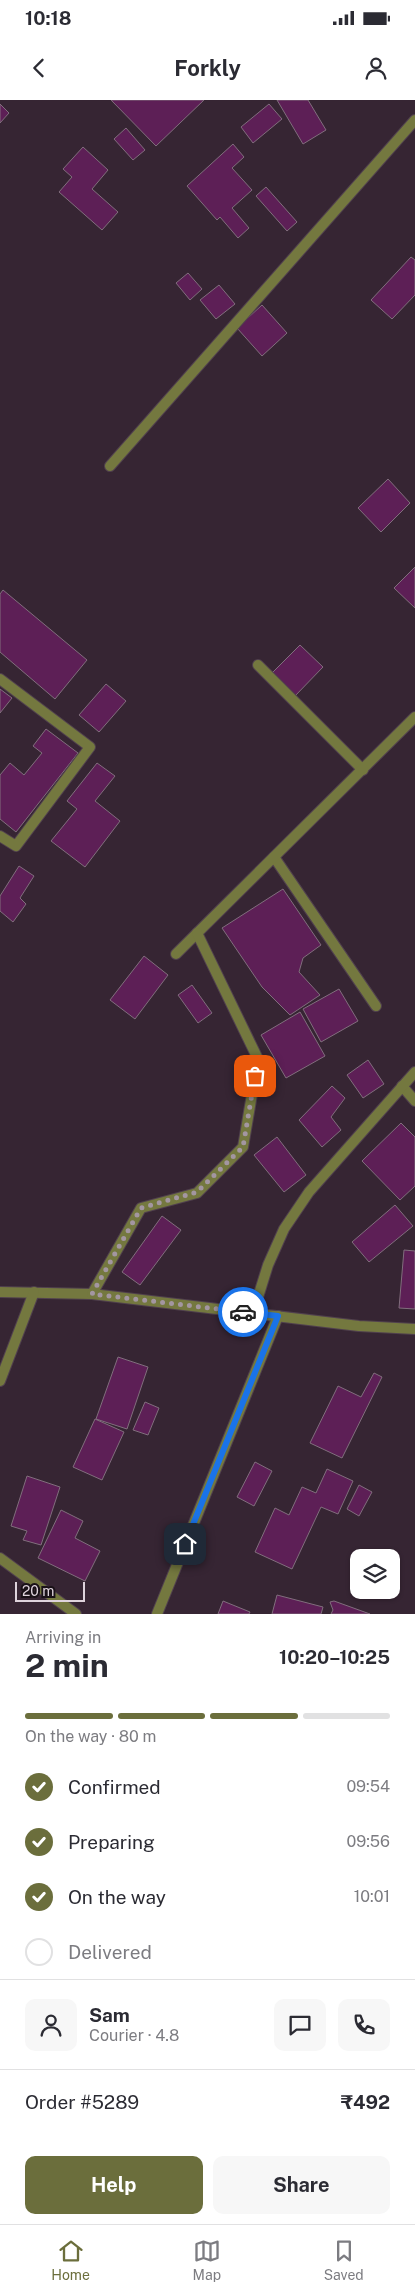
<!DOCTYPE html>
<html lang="en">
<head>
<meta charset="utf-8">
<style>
	:root { --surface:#fff; --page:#f7f7f7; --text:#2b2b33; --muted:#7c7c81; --line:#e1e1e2; --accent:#6b6e3c }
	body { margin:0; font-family:"Public Sans",sans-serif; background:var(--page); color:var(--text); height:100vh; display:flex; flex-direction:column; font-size:19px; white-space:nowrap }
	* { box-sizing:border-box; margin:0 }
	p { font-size:16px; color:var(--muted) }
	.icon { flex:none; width:28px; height:28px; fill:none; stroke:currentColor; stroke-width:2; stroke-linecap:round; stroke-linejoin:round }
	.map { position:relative; height:1514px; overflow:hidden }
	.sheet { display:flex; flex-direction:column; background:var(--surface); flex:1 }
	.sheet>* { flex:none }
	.buttons { position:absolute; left:350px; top:1449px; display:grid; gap:10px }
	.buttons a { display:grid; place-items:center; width:50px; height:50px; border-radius:10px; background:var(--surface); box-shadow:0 1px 4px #0004; font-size:25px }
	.scale { position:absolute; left:15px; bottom:12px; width:70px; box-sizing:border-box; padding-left:5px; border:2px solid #ded3dc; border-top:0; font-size:14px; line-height:18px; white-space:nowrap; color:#ded3dc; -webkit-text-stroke:4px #191117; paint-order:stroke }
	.pin { position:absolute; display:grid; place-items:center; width:42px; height:42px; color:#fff; margin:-21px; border-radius:10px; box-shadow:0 2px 8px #0006 }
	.courier { position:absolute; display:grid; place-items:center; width:50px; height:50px; margin:-25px; border:4px solid #1a73e8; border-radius:50%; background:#fff; color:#222; box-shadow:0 1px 6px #0007 }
	.overview em { font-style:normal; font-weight:700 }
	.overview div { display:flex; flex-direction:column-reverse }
	.overview { display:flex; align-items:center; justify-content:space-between; height:85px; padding:0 25px }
	h1 { font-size:32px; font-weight:700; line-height:38px }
	.bar { display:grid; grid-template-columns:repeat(4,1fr); gap:8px 5px; align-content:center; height:60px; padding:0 25px }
	.bar i { height:6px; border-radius:4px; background:var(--line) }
	.bar .current { background:var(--accent) }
	.bar p { grid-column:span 4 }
	.line { display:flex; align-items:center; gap:12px; padding:0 25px; border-top:1px solid var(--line) }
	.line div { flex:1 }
	.round { display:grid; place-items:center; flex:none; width:52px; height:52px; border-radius:10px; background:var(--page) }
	ol { padding:0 25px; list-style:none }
	li { display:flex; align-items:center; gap:15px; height:55px }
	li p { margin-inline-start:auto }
	li .icon { padding:5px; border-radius:50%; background:var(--accent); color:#fff; stroke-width:4 }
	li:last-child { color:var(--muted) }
	li i { width:28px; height:28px; border:2px solid var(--line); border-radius:50% }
	.cta { display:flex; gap:10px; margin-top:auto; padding:10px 25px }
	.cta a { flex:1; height:58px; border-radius:10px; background:var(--accent); color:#fff; font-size:20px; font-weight:700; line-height:58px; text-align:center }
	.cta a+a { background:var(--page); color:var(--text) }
	.status { display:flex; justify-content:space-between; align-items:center; height:35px; padding:0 25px; background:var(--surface); direction:ltr }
	.status svg { height:14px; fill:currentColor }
	header { display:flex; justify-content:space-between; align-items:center; height:65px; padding:0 25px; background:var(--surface); font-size:22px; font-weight:700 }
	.menu { display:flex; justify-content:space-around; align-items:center; height:70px; border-top:1px solid var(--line); background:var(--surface); font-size:14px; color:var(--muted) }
	.menu a { display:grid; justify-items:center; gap:2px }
	.menu .current { color:var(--accent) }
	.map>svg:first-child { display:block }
	.building { fill:#5d1f56; stroke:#816e7d }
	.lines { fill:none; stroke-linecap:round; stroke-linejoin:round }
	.minor-casing { stroke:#51414e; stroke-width:12 }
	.minor { stroke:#74783f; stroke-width:10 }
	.done { stroke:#a396a1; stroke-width:5; stroke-dasharray:0 9 }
	.route { stroke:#1a73e8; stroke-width:6 }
</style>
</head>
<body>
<div class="status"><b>10:18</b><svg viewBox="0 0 49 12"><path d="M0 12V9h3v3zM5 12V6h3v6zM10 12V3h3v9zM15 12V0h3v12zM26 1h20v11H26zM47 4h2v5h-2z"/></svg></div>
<header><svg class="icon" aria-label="back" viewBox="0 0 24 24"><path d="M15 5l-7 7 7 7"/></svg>Forkly<svg class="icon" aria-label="person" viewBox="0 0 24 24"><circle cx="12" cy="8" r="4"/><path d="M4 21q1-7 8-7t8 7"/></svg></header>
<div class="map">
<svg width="415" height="1514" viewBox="0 0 415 1514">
	<rect width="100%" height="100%" fill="#362533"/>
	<g class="building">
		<path d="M 111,0 L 204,0 L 156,46 Z"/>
		<path d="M 277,0 L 308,0 L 326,30 L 303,44 Z"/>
		<path d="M 0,4 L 9,13 L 0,23 Z"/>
		<path d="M 269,4 L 282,19 L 253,43 L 241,27 Z"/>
		<path d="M 126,28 L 145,50 L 133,60 L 114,39 Z"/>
		<path d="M 233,44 L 244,57 L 232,68 L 252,90 L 232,108 L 249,128 L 238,138 L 220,117 L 217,120 L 187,86 Z"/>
		<path d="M 83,47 L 108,70 L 92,89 L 118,112 L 102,130 L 59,92 L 72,77 L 63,69 Z"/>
		<path d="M 266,87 L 297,122 L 287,131 L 256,96 Z"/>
		<path d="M 411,157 L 415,160 L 415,195 L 392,219 L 371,200 Z"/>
		<path d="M 188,173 L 202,189 L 190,200 L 176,183 Z"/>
		<path d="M 219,185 L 235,204 L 216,219 L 200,200 Z"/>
		<path d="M 262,205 L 287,233 L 262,256 L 237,228 Z"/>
		<path d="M 388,379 L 410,403 L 381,432 L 358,408 Z"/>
		<path d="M 415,467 L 415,508 L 394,488 Z"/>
		<path d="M 3,490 L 87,560 L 55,599 L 0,552 L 0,494 Z"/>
		<path d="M 300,545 L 323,567 L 294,597 L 271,574 Z"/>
		<path d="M 106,584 L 126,601 L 99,632 L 79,615 Z"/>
		<path d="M 0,589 L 12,598 L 0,613 Z"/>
		<path d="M 46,629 L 78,653 L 16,732 L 0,719 L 0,675 L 10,663 L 24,675 L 42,653 L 33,646 Z"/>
		<path d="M 97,663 L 115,676 L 95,701 L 120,721 L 85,767 L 51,741 L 77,709 L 67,701 Z"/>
		<path d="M 19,766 L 34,776 L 20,798 L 26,804 L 13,822 L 0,811 L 0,796 Z"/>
		<path d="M 283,789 L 321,845 L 303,858 L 299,872 L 320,895 L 290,915 L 262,887 L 222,828 Z"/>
		<path d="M 144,856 L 168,875 L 135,919 L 110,900 Z"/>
		<path d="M 192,885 L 212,913 L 198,923 L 178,895 Z"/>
		<path d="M 339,889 L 358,921 L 321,942 L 303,909 Z"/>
		<path d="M 300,912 L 325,956 L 286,978 L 261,935 Z"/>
		<path d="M 368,960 L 384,984 L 363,998 L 347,975 Z"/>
		<path d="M 332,986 L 345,998 L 331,1017 L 341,1030 L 322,1047 L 299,1020 Z"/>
		<path d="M 401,1023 L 415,1037 L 415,1086 L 400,1100 L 362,1061 Z"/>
		<path d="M 277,1037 L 306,1075 L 284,1092 L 254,1055 Z"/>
		<path d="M 395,1105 L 413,1126 L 369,1162 L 352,1142 Z"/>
		<path d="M 162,1116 L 181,1130 L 140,1185 L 122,1172 Z"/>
		<path d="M 404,1150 L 415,1151 L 415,1209 L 399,1208 Z"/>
		<path d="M 118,1257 L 148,1267 L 127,1329 L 96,1319 Z"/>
		<path d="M 374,1273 L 382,1277 L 342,1358 L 310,1343 L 338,1286 L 361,1297 Z"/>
		<path d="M 145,1302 L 159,1308 L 148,1335 L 133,1330 Z"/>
		<path d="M 95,1319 L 124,1332 L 102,1380 L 73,1367 Z"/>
		<path d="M 255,1362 L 272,1371 L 254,1406 L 237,1397 Z"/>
		<path d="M 327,1369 L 353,1381 L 338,1414 L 321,1407 L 292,1469 L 255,1452 L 275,1408 L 289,1415 L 302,1387 L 316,1393 Z"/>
		<path d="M 27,1376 L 60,1387 L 41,1445 L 23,1440 L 27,1431 L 11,1426 Z"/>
		<path d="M 359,1385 L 372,1392 L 359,1416 L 347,1409 Z"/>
		<path d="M 61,1410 L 83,1421 L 75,1438 L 100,1451 L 85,1481 L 38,1458 Z"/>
		<path d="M 277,1495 L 323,1507 L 321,1514 L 272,1514 Z"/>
		<path d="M 223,1501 L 250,1512 L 249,1514 L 218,1514 Z"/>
		<path d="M 334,1501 L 370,1514 L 331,1514 L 333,1510 L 330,1502 Z"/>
	</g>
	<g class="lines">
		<defs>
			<g id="minor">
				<path d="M 110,366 L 415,20"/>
				<path d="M 258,565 L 363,670"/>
				<path d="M 0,579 L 90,647 L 16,746 L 0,736"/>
				<path d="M 274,757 L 376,906"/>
				<path d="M 176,854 L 415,617"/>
				<path d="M 402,986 L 415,1001"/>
				<path d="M 0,1192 L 92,1194 L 141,1108 L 197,1093 L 243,1047 L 258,959 L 197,833"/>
				<path d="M 92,1194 L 359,1226 L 415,1229"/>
				<path d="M 253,1213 L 268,1165 L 284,1129 L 309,1092 L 415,972"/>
				<path d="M 0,1281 L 34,1192"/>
				<path d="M 0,1458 L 76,1514"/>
				<path d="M 157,1514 L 278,1216"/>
			</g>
		</defs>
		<use href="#minor" class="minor-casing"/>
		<use href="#minor" class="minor"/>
	</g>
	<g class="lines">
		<path class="done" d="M 243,1212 L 92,1194 L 141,1108 L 197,1092 L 243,1047 L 255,976"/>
		<path class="route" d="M 185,1444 L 278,1216 L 243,1212"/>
	</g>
</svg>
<div class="buttons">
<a><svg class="icon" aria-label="layers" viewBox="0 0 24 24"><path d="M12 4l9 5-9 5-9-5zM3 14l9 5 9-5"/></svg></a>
</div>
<div class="scale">20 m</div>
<div class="pin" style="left:255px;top:976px;background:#ea580c"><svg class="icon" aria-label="bag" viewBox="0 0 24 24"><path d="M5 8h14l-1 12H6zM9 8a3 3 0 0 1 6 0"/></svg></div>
<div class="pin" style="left:185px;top:1444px;background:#1f2937"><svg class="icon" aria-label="home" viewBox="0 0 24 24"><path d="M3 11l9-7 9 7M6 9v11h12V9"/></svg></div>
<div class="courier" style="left:243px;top:1212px"><svg class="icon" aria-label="car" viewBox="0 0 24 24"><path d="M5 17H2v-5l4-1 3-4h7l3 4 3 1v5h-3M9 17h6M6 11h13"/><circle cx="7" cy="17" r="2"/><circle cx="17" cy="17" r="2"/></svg></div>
</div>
<section class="sheet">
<div class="overview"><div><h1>2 min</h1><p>Arriving in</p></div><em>10:20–10:25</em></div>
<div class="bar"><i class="current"></i><i class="current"></i><i class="current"></i><i></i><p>On the way · 80 m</p></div>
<ol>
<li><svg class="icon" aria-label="check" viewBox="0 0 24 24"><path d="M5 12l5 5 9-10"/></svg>Confirmed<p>09:54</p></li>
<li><svg class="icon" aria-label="check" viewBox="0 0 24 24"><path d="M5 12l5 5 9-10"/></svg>Preparing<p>09:56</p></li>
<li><svg class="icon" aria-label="check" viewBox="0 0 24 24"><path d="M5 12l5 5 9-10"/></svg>On the way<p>10:01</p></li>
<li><i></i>Delivered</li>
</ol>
<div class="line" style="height:90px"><a class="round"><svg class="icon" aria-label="person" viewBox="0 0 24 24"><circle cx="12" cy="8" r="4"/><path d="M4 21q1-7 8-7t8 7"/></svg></a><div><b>Sam</b><p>Courier · 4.8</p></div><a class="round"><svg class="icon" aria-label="chat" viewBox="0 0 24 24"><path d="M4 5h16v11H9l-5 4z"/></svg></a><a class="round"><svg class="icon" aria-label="phone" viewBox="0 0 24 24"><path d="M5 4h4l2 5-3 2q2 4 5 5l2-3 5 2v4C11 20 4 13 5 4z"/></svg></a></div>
<div class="line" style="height:65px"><div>Order #5289</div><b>₹492</b></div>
<div class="cta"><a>Help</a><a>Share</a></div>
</section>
<nav class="menu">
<a class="current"><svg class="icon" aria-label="home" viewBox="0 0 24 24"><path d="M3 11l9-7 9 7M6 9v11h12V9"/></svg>Home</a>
<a><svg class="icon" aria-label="map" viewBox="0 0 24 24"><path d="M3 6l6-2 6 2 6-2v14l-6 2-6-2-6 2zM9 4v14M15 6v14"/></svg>Map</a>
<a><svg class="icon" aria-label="saved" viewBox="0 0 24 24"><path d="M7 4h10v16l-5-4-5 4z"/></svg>Saved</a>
</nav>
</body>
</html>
